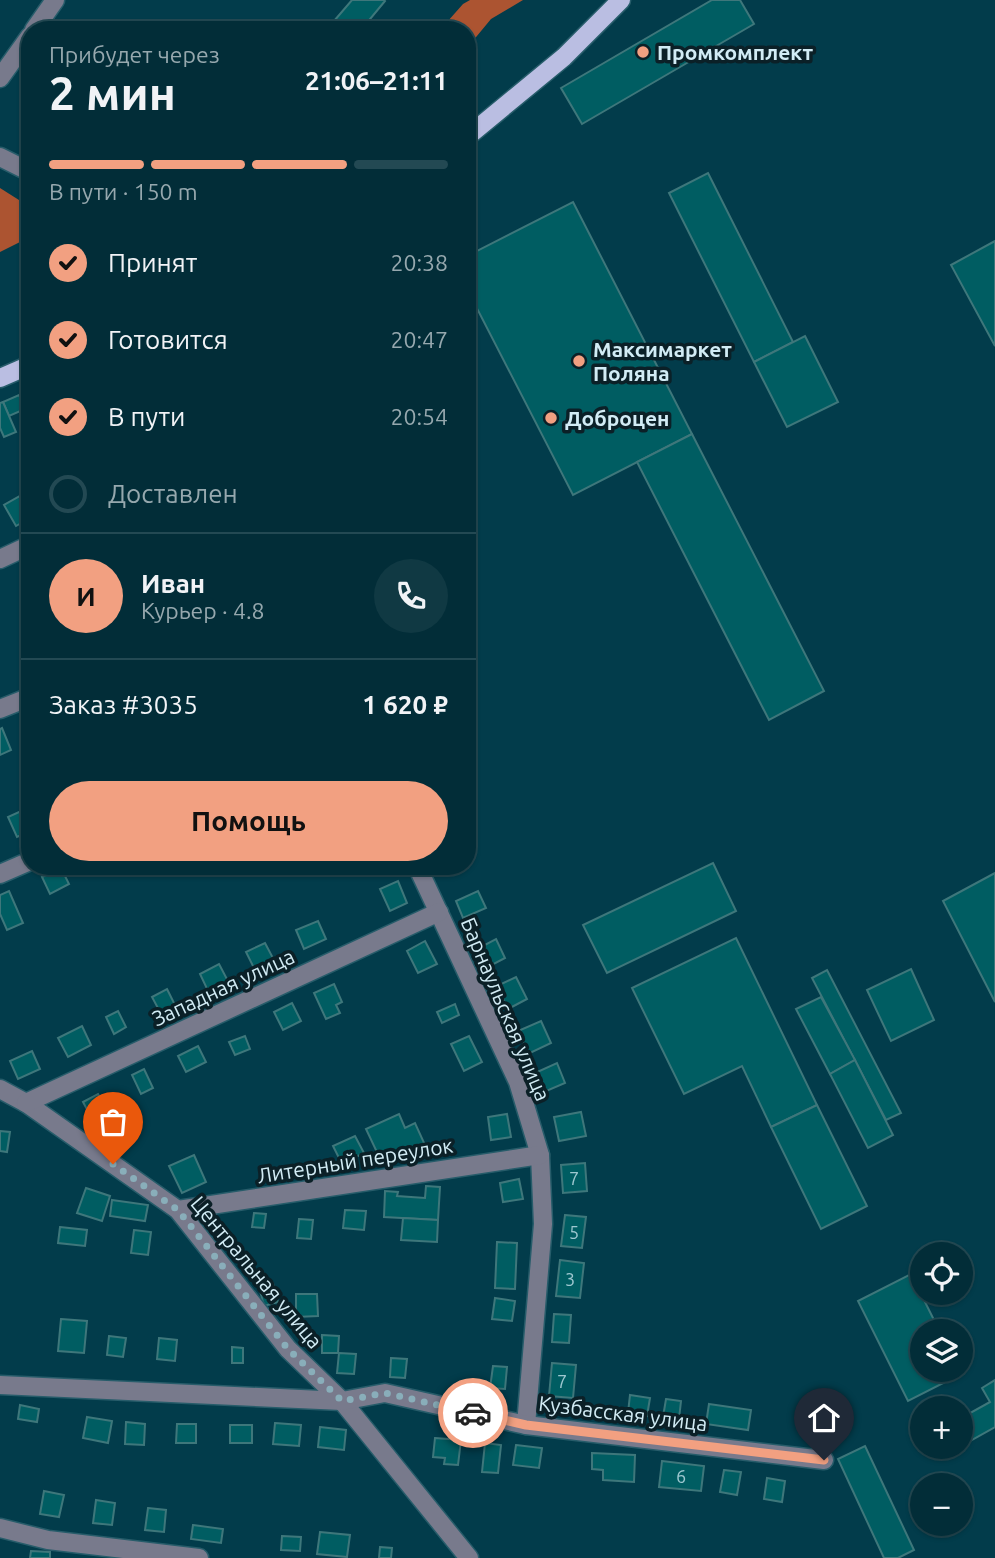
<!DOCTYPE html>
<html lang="ru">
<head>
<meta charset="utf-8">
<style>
	:root { --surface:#022d38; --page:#103943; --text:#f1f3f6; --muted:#96a8ae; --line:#234953; --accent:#f2a081 }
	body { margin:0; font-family:Ubuntu,sans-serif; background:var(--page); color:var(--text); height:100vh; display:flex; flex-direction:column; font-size:26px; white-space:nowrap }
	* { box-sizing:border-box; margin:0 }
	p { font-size:23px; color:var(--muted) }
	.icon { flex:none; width:38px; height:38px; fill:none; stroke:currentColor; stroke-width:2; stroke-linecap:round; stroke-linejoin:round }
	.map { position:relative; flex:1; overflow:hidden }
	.drawer { position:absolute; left:21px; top:21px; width:455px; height:854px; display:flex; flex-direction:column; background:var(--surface); border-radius:28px; box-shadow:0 2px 5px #0004,0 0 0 2px var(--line) }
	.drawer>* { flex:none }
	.tools { position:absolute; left:910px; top:1242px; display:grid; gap:14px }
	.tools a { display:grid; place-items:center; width:63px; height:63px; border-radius:50%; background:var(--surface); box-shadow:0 2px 5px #0004,0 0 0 2px var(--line); font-size:35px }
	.pin { position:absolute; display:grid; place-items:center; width:60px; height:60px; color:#fff; margin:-72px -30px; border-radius:50% 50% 50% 0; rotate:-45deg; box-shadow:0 0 7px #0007 }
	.pin .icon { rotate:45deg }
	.courier { position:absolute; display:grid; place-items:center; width:70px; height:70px; margin:-35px; border:5px solid #f2a081; border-radius:50%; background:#fff; color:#222; box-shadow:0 2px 9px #0007 }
	.summary em { font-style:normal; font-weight:700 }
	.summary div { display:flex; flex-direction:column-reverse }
	.summary { display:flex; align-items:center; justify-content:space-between; height:119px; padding:0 28px }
	h1 { font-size:46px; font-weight:700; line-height:52px }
	.bar { display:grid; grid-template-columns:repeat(4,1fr); gap:10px 7px; align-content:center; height:84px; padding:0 28px }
	.bar i { height:9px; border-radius:5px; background:var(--line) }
	.bar .active { background:var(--accent) }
	.bar p { grid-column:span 4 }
	.line { display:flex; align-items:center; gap:18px; padding:0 28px; border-top:2px solid var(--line) }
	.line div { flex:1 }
	.round { display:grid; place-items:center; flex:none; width:74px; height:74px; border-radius:37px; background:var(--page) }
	ol { padding:0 28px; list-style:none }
	li { display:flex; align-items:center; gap:21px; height:77px }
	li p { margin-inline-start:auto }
	li .icon { padding:7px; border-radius:50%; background:var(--accent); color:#111; stroke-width:4 }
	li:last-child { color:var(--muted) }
	li i { width:38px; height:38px; border:4px solid var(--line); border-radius:50% }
	.cta { display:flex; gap:14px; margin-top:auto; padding:14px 28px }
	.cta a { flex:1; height:80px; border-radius:42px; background:var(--accent); color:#111; font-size:28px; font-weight:700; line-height:80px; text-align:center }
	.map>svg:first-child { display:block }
	.forest { fill:#ac5431 }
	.building { fill:#005d62; stroke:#3e777b; stroke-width:2 }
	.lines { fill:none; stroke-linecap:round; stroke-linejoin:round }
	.minor-casing { stroke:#275c6a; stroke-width:21 }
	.major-casing { stroke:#275c6a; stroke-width:21 }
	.minor { stroke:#787a8c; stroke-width:18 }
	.major { stroke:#babee2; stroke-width:18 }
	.done { stroke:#89aeba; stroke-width:7; stroke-dasharray:0 12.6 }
	.route { stroke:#f2a081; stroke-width:9 }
	.poi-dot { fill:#f2a081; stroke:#0b2027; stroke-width:2.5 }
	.labels { text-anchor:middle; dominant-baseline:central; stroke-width:7; stroke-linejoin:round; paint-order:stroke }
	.number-label { font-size:18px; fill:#9ec8d0 }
	.poi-label { font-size:21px; font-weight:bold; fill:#d2ecf5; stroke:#0b2027; text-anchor:start }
	.street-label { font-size:21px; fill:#d2ecf5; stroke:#0b2027 }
</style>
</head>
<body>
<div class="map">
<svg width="995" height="1558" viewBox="0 0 995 1558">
	<rect width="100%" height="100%" fill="#023c4b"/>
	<g class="forest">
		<path d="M 470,0 L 523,0 L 491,19 L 467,48 L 467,30 L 440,30 L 463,4 Z"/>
		<path d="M 0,188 L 30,207 L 30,237 L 0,252 Z"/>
	</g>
	<g class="building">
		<path d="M 352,0 L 384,0 L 385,1 L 361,30 L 344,30 L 334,21 Z"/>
		<path d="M 712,0 L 740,0 L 754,24 L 582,124 L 561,88 Z"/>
		<path d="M 708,173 L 793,342 L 754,362 L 669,193 Z"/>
		<path d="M 573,202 L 692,434 L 573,495 L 467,289 L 467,256 Z"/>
		<path d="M 995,241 L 995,346 L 951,265 Z"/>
		<path d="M 805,336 L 838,402 L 787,427 L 754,362 Z"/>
		<path d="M 19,395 L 25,409 L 9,416 L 3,402 Z"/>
		<path d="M 3,402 L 16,432 L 4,437 L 0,428 L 0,403 Z"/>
		<path d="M 692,434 L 824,691 L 769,720 L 637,462 Z"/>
		<path d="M 20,496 L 30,518 L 16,526 L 4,505 Z"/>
		<path d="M 2,728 L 11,750 L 0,755 L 0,729 Z"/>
		<path d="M 30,807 L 30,831 L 17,837 L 8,817 Z"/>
		<path d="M 713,863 L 736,911 L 607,973 L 583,925 Z"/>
		<path d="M 61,868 L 69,884 L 50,894 L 42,877 Z"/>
		<path d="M 995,873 L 995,1002 L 943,901 Z"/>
		<path d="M 398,881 L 407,903 L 390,911 L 380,889 Z"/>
		<path d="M 9,891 L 23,923 L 7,930 L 0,914 L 0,895 Z"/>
		<path d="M 478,891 L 486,908 L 463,918 L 456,901 Z"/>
		<path d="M 318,921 L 326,939 L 304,949 L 296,930 Z"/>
		<path d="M 736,938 L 817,1105 L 771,1127 L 742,1066 L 684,1094 L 632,988 Z"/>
		<path d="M 496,939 L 505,958 L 488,967 L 479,948 Z"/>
		<path d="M 425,941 L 437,964 L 418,973 L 407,951 Z"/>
		<path d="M 265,943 L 274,960 L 255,970 L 246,952 Z"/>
		<path d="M 219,964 L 229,983 L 209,993 L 200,974 Z"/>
		<path d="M 911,969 L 934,1020 L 891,1041 L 867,990 Z"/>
		<path d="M 827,970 L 901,1113 L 886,1120 L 812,978 Z"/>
		<path d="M 516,977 L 527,999 L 508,1009 L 497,986 Z"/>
		<path d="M 334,984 L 342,1002 L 336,1005 L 340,1013 L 326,1019 L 314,993 Z"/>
		<path d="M 167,989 L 175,1005 L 160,1012 L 152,997 Z"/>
		<path d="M 821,997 L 855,1060 L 830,1074 L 796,1009 Z"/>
		<path d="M 292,1003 L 301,1021 L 283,1030 L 274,1012 Z"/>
		<path d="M 455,1004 L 459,1015 L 442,1023 L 437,1012 Z"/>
		<path d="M 118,1011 L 126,1027 L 114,1034 L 106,1017 Z"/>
		<path d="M 541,1021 L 551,1043 L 528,1054 L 518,1031 Z"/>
		<path d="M 82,1026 L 91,1045 L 68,1057 L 58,1038 Z"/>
		<path d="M 245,1036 L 250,1049 L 235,1055 L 229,1042 Z"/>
		<path d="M 469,1036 L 482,1062 L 464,1071 L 451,1044 Z"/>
		<path d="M 198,1046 L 206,1062 L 186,1072 L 178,1056 Z"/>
		<path d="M 32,1051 L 40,1069 L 18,1079 L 10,1061 Z"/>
		<path d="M 855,1060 L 893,1135 L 868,1148 L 830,1074 Z"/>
		<path d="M 557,1063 L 565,1083 L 544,1092 L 535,1073 Z"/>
		<path d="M 144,1069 L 153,1088 L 141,1094 L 132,1075 Z"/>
		<path d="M 98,1094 L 106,1110 L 91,1117 L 83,1102 Z"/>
		<path d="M 817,1105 L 867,1206 L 821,1229 L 771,1127 Z"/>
		<path d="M 581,1112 L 586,1136 L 559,1141 L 554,1117 Z"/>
		<path d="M 399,1114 L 405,1128 L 415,1123 L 425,1145 L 383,1165 L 366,1129 Z"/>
		<path d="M 507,1114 L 511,1137 L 491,1140 L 488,1117 Z"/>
		<path d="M 0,1131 L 10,1132 L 7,1152 L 0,1151 Z"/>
		<path d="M 355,1136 L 364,1153 L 342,1164 L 333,1146 Z"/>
		<path d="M 194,1155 L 206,1182 L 182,1193 L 169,1166 Z"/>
		<path d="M 585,1163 L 587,1191 L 563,1193 L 561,1165 Z"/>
		<path d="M 519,1179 L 523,1199 L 503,1202 L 500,1183 Z"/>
		<path d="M 426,1186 L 440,1187 L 438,1220 L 384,1217 L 385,1191 L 398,1192 L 397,1196 L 425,1198 Z"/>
		<path d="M 86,1188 L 110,1196 L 102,1221 L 77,1213 Z"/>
		<path d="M 112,1200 L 148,1205 L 145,1221 L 110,1216 Z"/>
		<path d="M 345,1210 L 366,1211 L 364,1230 L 343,1228 Z"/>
		<path d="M 254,1213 L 266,1214 L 264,1228 L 252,1227 Z"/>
		<path d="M 565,1215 L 586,1217 L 582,1248 L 561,1246 Z"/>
		<path d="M 403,1218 L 438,1220 L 437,1242 L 401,1240 Z"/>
		<path d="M 299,1219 L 313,1220 L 311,1239 L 297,1238 Z"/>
		<path d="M 60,1227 L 87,1230 L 85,1246 L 58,1243 Z"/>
		<path d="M 134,1230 L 151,1232 L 148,1255 L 131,1253 Z"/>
		<path d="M 497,1242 L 517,1243 L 515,1289 L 495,1288 Z"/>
		<path d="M 560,1260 L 584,1263 L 580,1298 L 556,1296 Z"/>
		<path d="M 911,1274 L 940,1332 L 922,1332 L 922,1370 L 959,1370 L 961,1374 L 908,1401 L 858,1301 Z"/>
		<path d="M 273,1283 L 278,1302 L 264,1306 L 259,1287 Z"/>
		<path d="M 296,1294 L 317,1294 L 318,1316 L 296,1317 Z"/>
		<path d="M 495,1298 L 515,1301 L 512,1321 L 492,1319 Z"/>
		<path d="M 554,1314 L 571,1315 L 569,1343 L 552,1342 Z"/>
		<path d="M 61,1319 L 87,1321 L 84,1353 L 58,1351 Z"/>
		<path d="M 322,1335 L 339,1336 L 338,1353 L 322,1353 Z"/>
		<path d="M 109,1336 L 126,1338 L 123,1357 L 107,1355 Z"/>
		<path d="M 159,1338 L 177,1340 L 175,1361 L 157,1359 Z"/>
		<path d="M 232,1347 L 243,1348 L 243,1363 L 232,1363 Z"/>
		<path d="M 339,1353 L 356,1354 L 354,1374 L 337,1373 Z"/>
		<path d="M 391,1358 L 407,1359 L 405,1378 L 390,1377 Z"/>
		<path d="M 552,1363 L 576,1365 L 573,1398 L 549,1396 Z"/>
		<path d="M 493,1366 L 507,1367 L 505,1389 L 490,1388 Z"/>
		<path d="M 995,1380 L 995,1427 L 961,1446 L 961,1418 L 990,1402 L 982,1388 Z"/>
		<path d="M 630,1395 L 650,1398 L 647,1416 L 628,1413 Z"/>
		<path d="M 666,1399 L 681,1401 L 679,1419 L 663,1417 Z"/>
		<path d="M 709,1404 L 751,1410 L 748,1430 L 706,1424 Z"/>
		<path d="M 20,1405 L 39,1409 L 37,1422 L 18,1419 Z"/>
		<path d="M 87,1417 L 112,1421 L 108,1443 L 83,1438 Z"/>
		<path d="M 126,1422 L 145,1424 L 144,1445 L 125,1444 Z"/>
		<path d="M 275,1423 L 301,1425 L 299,1446 L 273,1444 Z"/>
		<path d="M 177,1424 L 196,1424 L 196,1443 L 176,1443 Z"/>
		<rect x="230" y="1425" width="22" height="18"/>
		<path d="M 320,1427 L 346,1430 L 344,1450 L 318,1447 Z"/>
		<path d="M 435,1438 L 461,1440 L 458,1465 L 444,1464 L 445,1458 L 433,1457 Z"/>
		<path d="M 485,1443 L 501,1445 L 498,1473 L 482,1472 Z"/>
		<path d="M 516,1445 L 542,1448 L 539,1468 L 513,1465 Z"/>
		<path d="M 865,1446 L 914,1550 L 898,1558 L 884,1558 L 838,1459 Z"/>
		<path d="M 592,1453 L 635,1455 L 634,1482 L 603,1480 L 603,1470 L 592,1469 Z"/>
		<path d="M 662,1461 L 704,1466 L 701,1491 L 659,1487 Z"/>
		<path d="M 724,1470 L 741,1472 L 737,1495 L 720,1492 Z"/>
		<path d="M 767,1478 L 785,1481 L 782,1502 L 764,1499 Z"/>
		<path d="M 44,1491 L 64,1495 L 59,1517 L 40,1514 Z"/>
		<path d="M 96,1500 L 115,1503 L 112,1525 L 93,1523 Z"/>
		<path d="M 148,1508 L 166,1510 L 164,1532 L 145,1530 Z"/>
		<path d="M 193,1525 L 223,1529 L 221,1543 L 191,1539 Z"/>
		<path d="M 320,1532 L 350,1535 L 347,1557 L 317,1554 Z"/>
		<path d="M 282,1536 L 301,1537 L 300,1551 L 281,1550 Z"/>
		<path d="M 380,1547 L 392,1548 L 391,1558 L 379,1558 Z"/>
		<path d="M 31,1551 L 50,1552 L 50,1558 L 30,1558 Z"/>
	</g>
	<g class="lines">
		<defs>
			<g id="minor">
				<path d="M 34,30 L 55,0"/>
				<path d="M 0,78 L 30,36"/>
				<path d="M 0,157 L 30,172"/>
				<path d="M 0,559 L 30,545"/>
				<path d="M 0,709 L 30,697"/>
				<path d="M 417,866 L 518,1082 L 540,1155 L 543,1224 L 526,1425"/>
				<path d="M 0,874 L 30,861"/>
				<path d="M 0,1089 L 26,1103 L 178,1210 L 288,1349 L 342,1401 L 469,1558"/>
				<path d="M 26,1103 L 439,912"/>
				<path d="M 178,1210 L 540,1155"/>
				<path d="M 0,1385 L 342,1401 L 385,1393 L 526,1425 L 824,1460"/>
				<path d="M 0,1528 L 48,1540 L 199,1558"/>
			</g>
			<g id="major">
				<path d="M 467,137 L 564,57 L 621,0"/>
				<path d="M 0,378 L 30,365"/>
			</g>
		</defs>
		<use href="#minor" class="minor-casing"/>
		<use href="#major" class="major-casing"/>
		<use href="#minor" class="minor"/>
		<use href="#major" class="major"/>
	</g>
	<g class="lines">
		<path class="done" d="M 113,1164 L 178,1210 L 288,1349 L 342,1401 L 385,1393 L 473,1413"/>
		<path class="route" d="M 473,1413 L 526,1425 L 824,1460"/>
	</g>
	<g class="poi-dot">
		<circle cx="643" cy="52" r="7"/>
		<circle cx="579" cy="361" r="7"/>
		<circle cx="551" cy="418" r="7"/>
	</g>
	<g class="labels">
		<g class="number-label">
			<text x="574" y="1178">7</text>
			<text x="574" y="1232">5</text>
			<text x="570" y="1279">3</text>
			<text x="562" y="1381">7</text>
			<text x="681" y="1476">6</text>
		</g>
		<g class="poi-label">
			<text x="657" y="52">Промкомплект</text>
			<text x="593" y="349">Максимаркет<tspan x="593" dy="24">Поляна</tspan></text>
			<text x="565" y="418">Доброцен</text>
		</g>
		<g class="street-label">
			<text transform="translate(223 987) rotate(-25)">Западная улица</text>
			<text transform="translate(506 1009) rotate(67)">Барнаульская улица</text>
			<text transform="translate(355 1160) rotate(-9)">Литерный переулок</text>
			<text transform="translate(257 1272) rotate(50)">Центральная улица</text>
			<text transform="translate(623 1413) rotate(7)">Кузбасская улица</text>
		</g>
	</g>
</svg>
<div class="tools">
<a><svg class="icon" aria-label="locate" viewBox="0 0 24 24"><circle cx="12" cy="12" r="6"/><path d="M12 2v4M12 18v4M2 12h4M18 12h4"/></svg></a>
<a><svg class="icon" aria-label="layers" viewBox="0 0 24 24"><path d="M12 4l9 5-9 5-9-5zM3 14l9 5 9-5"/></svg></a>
<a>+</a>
<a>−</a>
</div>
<div class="pin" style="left:113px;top:1164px;background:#ea580c"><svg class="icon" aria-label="bag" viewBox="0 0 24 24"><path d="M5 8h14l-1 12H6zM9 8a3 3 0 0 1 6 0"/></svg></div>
<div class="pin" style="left:824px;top:1460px;background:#1f2937"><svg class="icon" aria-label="home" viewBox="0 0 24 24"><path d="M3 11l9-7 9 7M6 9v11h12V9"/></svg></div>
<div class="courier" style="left:473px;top:1413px"><svg class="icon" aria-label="car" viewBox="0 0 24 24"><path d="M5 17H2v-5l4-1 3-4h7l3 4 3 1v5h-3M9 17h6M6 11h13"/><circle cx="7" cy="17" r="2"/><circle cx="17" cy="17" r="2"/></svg></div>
<section class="drawer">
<div class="summary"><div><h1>2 мин</h1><p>Прибудет через</p></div><em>21:06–21:11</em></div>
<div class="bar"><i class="active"></i><i class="active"></i><i class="active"></i><i></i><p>В пути · 150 m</p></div>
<ol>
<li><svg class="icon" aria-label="check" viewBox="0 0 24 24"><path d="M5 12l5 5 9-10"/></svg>Принят<p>20:38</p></li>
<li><svg class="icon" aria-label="check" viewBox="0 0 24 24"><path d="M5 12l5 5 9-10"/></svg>Готовится<p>20:47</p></li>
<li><svg class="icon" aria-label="check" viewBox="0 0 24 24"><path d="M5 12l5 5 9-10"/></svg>В пути<p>20:54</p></li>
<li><i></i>Доставлен</li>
</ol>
<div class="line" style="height:126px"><b class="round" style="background:var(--accent);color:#111">И</b><div><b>Иван</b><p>Курьер · 4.8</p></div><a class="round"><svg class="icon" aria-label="phone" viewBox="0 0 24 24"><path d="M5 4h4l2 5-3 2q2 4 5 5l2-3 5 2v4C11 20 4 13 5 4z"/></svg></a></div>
<div class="line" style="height:91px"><div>Заказ #3035</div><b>1 620 ₽</b></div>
<div class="cta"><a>Помощь</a></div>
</section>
</div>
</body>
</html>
